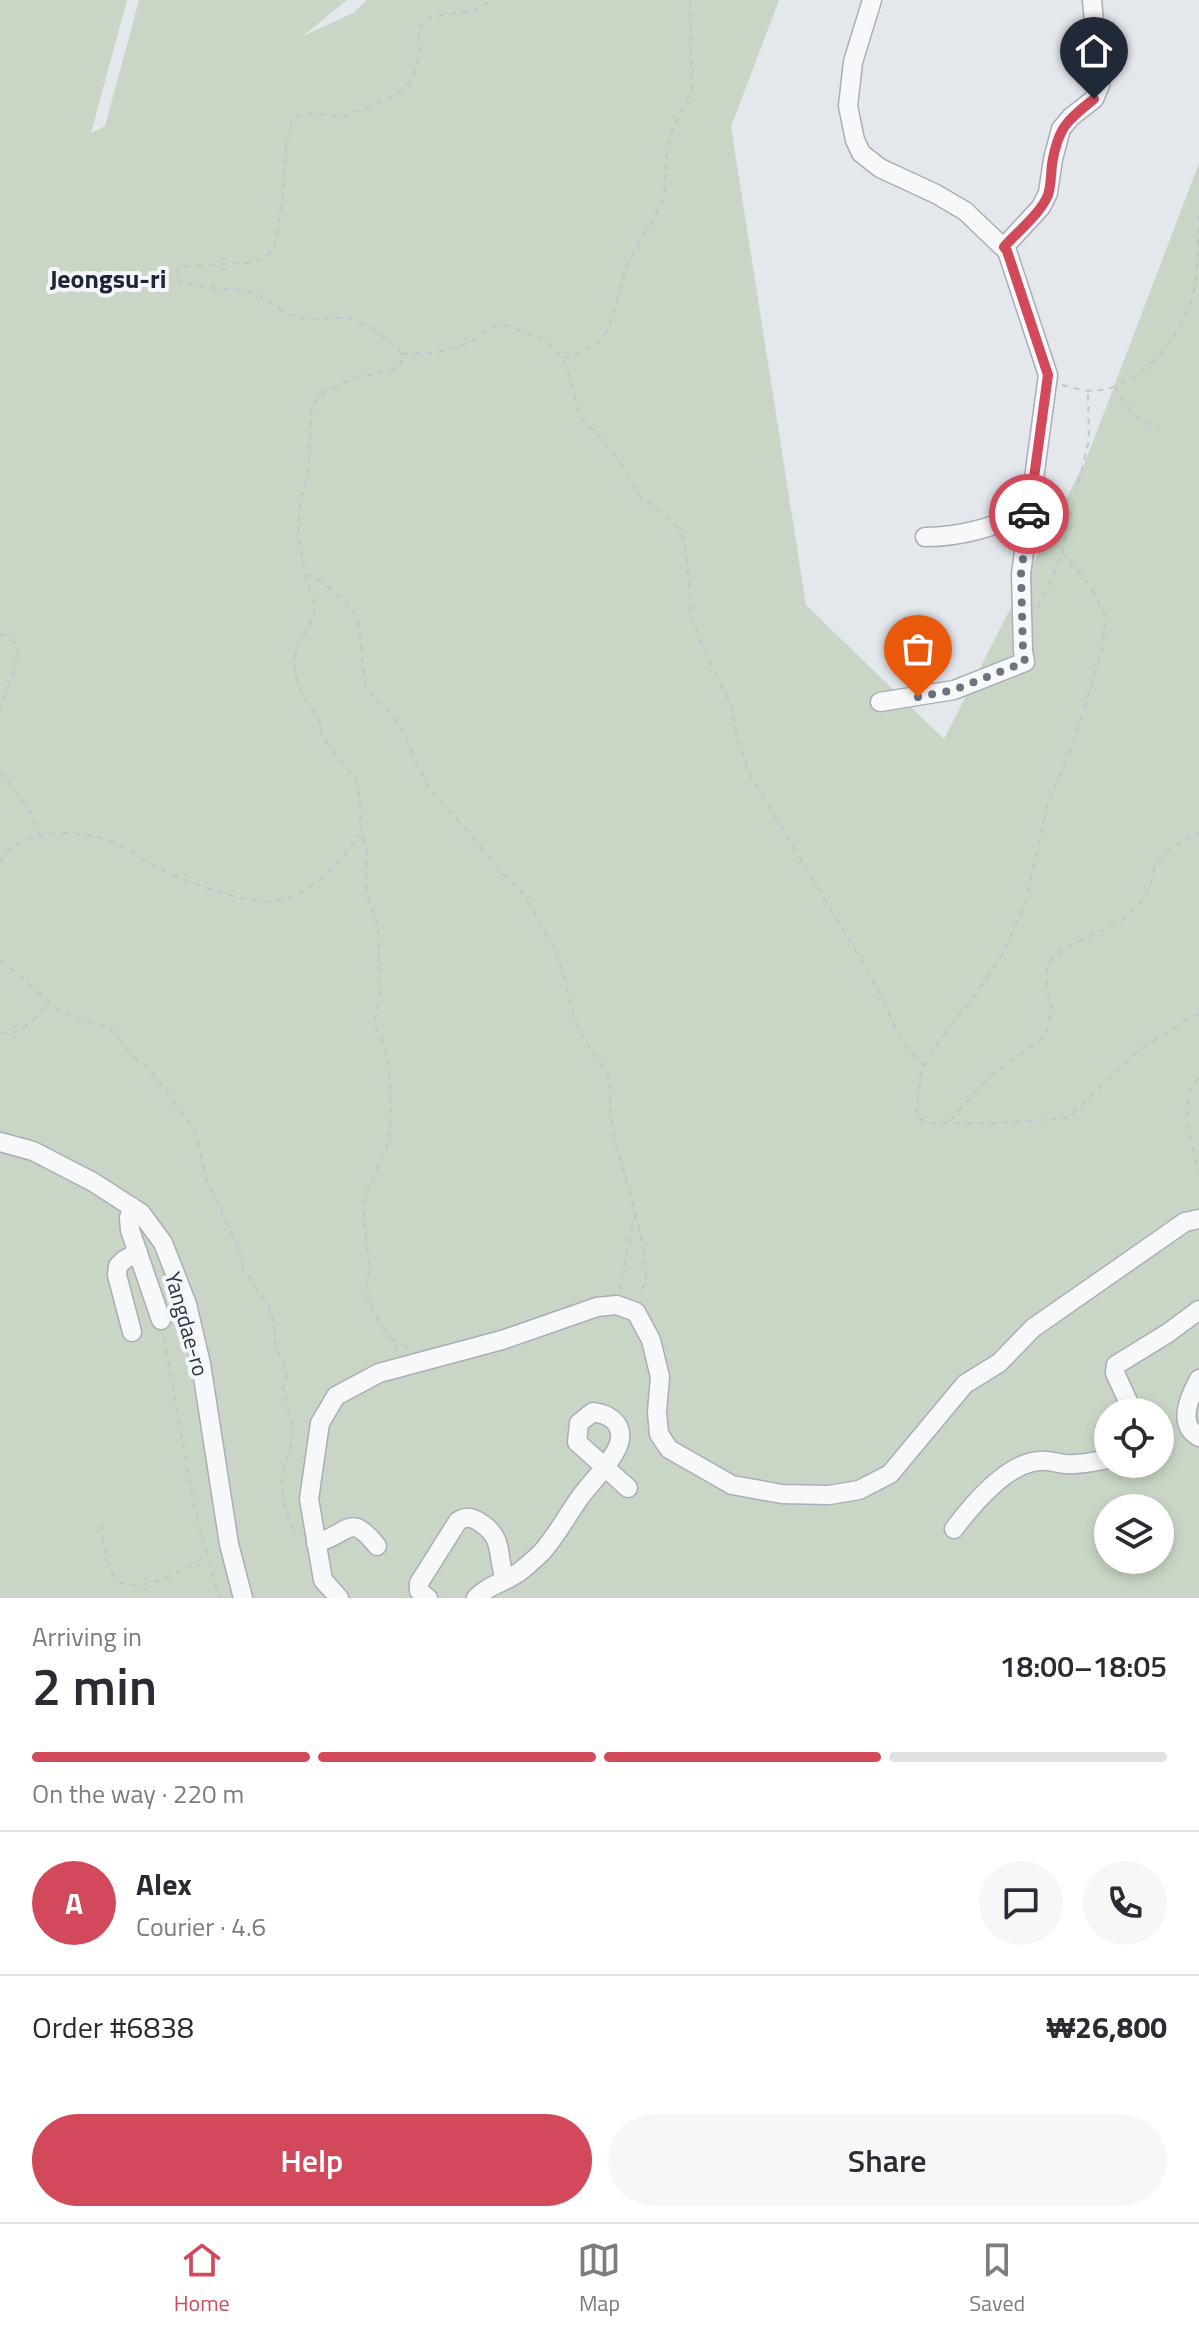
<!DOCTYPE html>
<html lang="en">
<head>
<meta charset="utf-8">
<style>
	:root { --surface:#fff; --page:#f7f7f7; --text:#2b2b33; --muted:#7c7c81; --line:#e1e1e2; --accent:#d1495b }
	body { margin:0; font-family:"Titillium Web",sans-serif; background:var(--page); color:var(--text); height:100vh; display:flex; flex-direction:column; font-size:30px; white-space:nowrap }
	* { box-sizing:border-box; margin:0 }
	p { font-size:26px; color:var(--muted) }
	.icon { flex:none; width:44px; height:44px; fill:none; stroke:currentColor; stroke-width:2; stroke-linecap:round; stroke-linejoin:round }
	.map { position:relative; height:1598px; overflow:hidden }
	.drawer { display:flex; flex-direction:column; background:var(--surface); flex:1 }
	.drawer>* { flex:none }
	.tools { position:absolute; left:1094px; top:1398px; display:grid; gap:16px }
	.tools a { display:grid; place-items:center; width:80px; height:80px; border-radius:50%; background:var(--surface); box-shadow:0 4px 12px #0003; font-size:40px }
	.pin { position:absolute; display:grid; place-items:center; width:68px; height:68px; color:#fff; margin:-82px -34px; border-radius:50% 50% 50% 0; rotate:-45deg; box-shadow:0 0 8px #0007 }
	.pin .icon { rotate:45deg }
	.courier { position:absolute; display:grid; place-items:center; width:80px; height:80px; margin:-40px; border:6px solid #d1495b; border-radius:50%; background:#fff; color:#222; box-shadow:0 2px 10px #0007 }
	.overview em { font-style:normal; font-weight:600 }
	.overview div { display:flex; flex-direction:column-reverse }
	.overview { display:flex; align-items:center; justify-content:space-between; height:136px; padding:0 32px }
	h1 { font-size:52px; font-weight:600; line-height:60px }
	.bar { display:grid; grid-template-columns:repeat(4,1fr); gap:12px 8px; align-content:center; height:96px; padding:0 32px }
	.bar i { height:10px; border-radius:6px; background:var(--line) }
	.bar .current { background:var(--accent) }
	.bar p { grid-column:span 4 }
	.line { display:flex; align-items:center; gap:20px; padding:0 32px; border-top:2px solid var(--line) }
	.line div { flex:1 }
	.round { display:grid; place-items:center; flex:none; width:84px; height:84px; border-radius:42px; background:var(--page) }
	.primary-button { display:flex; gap:16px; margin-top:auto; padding:16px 32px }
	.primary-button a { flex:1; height:92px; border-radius:48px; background:var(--accent); color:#fff; font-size:32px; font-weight:600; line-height:92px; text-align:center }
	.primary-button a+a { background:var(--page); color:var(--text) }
	.dock { display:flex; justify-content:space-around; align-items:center; height:112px; border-top:2px solid var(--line); background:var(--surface); font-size:22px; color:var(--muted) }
	.dock a { display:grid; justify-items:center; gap:4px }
	.dock .current { color:var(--accent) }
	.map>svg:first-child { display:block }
	.green { fill:#c9d6c5; fill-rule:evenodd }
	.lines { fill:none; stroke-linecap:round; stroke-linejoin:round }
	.minor-casing { stroke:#a9aeb7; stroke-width:21 }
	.path { stroke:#c2c5cb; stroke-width:2; stroke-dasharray:6 6; stroke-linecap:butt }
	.minor { stroke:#f7f8fa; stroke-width:18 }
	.done { stroke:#6c737f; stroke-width:8; stroke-dasharray:0 14.4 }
	.route { stroke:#d1495b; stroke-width:10 }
	.labels { text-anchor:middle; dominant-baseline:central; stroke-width:8; stroke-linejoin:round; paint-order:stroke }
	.street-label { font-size:22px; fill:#2b3445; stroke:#f4f6f9 }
	.quarter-label { font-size:26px; font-weight:bold; fill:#1d2536; stroke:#f4f6f9 }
</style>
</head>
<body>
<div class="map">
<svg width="1199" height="1598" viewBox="0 0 1199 1598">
	<rect width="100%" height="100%" fill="#e4e7ec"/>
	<path class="green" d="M 0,0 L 127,0 L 91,133 L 105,126 L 139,0 L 347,0 L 303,36 L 353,13 L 367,0 L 779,0 L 731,127 L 806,605 L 944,739 L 1086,460 L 1199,163 L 1199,1598 L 0,1598 ZM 1108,1412 L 1160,1412 L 1160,1464 L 1108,1464 ZM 1108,1508 L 1160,1508 L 1160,1560 L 1108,1560 Z"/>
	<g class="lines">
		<defs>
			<g id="minor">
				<path d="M 872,0 L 853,62 L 848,106 L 855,140 L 861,153 L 880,168 L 936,194 L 965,211 L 1007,251 L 1048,375 L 1021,574 L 1023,651 L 1025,662 L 954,690 L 880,702"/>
				<path d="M 1004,247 L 1041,207 L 1048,193 L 1053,159 L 1061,129 L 1071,117 L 1094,99 L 1100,85 L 1092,0"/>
				<path d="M 925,537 C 964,537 994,526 1029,512"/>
				<path d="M 0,1142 L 33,1151 L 93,1182 L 141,1213 L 163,1243 L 187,1304 L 201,1364 L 229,1544 L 243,1598"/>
				<path d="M 132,1207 L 129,1218 L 130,1230 L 161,1320"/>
				<path d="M 132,1332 L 117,1275 L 118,1266 L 124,1260 L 138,1252"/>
				<path d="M 1199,1379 C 1190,1396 1176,1424 1199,1437"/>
				<path d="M 1133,1412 L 1115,1373 L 1116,1365 L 1168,1333 L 1199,1310"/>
				<path d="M 954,1529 C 972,1505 1008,1462 1040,1461 C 1048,1460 1056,1463 1065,1464 C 1080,1465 1093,1462 1108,1459"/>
				<path d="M 316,1543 C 350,1534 349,1511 377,1546"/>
				<path d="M 339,1598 L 323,1580 L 309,1499 L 320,1423 L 336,1396 L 379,1373 L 502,1340 L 597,1307 L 617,1305 L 636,1312 L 651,1340 L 660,1377 L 657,1412 L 659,1434 L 669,1449 L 732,1485 L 782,1494 L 829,1495 L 859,1490 L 890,1474 L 965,1384 L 999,1363 L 1033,1328 L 1185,1222 L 1199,1219"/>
				<path d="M 428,1598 L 419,1591 L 419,1583 L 458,1521 C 467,1516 472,1517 481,1523 C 505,1539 496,1555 505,1579"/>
				<path d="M 476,1598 C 490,1583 509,1582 523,1569 C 529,1564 536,1558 542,1552 C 557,1535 568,1514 581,1496 C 592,1481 618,1456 620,1439 C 622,1422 608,1414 593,1412 L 579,1423 L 577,1442 L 628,1488"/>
			</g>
		</defs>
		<use href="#minor" class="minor-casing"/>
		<g class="path">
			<path d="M 402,354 L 435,353 L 471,342 L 496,325 L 508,326 L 543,339 L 563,358 L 569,375 L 579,415 L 617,457 L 640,496 L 665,515 L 681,531 L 687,556 L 691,615 L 700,641 L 731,705 L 737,738 L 749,773 L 856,951 L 882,997 L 894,1026 L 911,1053 L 925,1066"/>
			<path d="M 563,358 L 581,353 L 599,342 L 609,328 L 627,265 L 642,237 L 653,221 L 664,199 L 667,152 L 672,131 L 692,89 L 690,0"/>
			<path d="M 1062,385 C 1072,387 1082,391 1092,391 C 1141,389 1185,334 1194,289 C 1199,265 1197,239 1199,215"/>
			<path d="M 1114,386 C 1128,409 1135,418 1159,430"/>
			<path d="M 1062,552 L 1091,587 L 1105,616 L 1103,648 L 1073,744 L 1047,806 L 1026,901 L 1004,952 L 976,994 L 936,1045 L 921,1073 L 916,1113 L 920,1119 L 930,1123 L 995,1123 L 1068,1118 L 1128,1060 L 1142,1048 L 1199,1013"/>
			<path d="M 306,574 L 325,584 L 347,602 L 358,620 L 365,684 L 377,701 L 391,713 L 401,728 L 428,787 L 465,828 L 504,875 L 520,889 L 553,945 L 563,973 L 575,1022 L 585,1041 L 607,1072 L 610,1081 L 610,1105 L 614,1137 L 633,1204 L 644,1250 L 646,1280 L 640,1295"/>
			<path d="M 1038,608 L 1060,559 L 1089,440 L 1088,391"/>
			<path d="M 0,634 L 11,638 L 18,649 L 15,668 L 0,709"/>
			<path d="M 0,771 L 31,813 L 39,834"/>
			<path d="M 0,863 C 9,847 20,840 38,836 C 58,831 85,833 105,839 C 126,846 144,862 164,871 C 192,883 252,908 281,900 C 314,892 342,862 359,835"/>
			<path d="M 0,961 L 19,975 L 58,1010 L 83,1020 L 109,1027 L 133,1056 L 148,1067 L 196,1133 L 206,1178 L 238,1247 L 243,1268 L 268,1305 L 275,1327 L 275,1345 L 285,1367 L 287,1376 L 283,1389 L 293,1428 L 292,1441 L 281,1480 L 285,1509 L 293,1528 L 298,1533"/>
			<path d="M 0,1033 C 24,1035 34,1019 50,1002"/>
			<path d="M 1199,1078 C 1177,1097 1192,1147 1199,1172"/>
			<path d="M 950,1121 L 989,1077 L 1045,1037 L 1052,1009 L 1047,988 L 1047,968 L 1052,958 L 1062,950 L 1120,922 L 1141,902 L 1151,884 L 1155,866 L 1168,850 L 1199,832"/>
			<path d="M 619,1290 L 635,1214"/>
			<path d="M 164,1337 L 194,1506 L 219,1598"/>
			<path d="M 392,1339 L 408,1348"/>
			<path d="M 397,1352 L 396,1347 L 376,1316 L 368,1298 L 366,1283 L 370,1268 L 364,1223 L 364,1206 L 368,1190 L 389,1141 L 391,1111 L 389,1064 L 383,1042 L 377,1032 L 375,1020 L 380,994 L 378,926 L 369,900 L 366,885 L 367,848 L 361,833 L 360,799 L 356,780 L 333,751 L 321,733 L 319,719 L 302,695 L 297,681 L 294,661 L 297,647 L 313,618 L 315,607 L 305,574 L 298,534 L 300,504 L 308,472 L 312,405 L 324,392 L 351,379 L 396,369 L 401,363 L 402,354 C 391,342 367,322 351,319 C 335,316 317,322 301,318 C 279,314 267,295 245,291 C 222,287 200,290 178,280 L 175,273 L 179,267 L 256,262 L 273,250 L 276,239 L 283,193 L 286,144 L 292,122 L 299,116 L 310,113 L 342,117 L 393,97 L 409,84 L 416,69 L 420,50 L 418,32 L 422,24 L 430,17 L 473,11 L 493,0"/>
			<path d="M 101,1525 C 104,1542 106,1565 116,1579 C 136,1598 186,1569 205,1556"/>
		</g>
		<use href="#minor" class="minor"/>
	</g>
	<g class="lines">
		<path class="done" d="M 918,697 L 954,690 L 1025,662 L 1023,651 L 1021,574 L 1029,514"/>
		<path class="route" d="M 1029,514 L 1048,375 L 1007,251 L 1004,247 C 1017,232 1041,213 1048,195 C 1051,186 1051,174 1052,164 C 1058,128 1066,121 1094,99"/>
	</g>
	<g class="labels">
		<g class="street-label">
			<text transform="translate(187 1324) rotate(74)">Yangdae-ro</text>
		</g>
		<g class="quarter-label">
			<text x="108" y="278">Jeongsu-ri</text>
		</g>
	</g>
</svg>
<div class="tools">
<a><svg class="icon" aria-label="locate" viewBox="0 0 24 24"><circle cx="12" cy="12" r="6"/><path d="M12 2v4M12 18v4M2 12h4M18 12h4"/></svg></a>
<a><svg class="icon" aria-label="layers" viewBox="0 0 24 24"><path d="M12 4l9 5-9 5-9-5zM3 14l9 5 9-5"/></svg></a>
</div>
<div class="pin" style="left:918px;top:697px;background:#ea580c"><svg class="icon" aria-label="bag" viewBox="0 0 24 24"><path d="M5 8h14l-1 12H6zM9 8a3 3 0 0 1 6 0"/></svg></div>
<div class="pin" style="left:1094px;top:99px;background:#1f2937"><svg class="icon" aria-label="home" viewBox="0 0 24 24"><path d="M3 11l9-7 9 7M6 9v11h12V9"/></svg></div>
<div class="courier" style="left:1029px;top:514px"><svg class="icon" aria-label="car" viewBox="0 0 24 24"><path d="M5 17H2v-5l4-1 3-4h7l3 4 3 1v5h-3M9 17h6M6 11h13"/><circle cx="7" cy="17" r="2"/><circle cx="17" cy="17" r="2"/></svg></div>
</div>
<section class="drawer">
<div class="overview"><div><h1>2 min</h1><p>Arriving in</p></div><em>18:00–18:05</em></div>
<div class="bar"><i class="current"></i><i class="current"></i><i class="current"></i><i></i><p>On the way · 220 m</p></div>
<div class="line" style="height:144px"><b class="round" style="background:var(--accent);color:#fff">A</b><div><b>Alex</b><p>Courier · 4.6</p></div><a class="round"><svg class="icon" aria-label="chat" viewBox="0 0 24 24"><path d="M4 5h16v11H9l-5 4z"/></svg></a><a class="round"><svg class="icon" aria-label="phone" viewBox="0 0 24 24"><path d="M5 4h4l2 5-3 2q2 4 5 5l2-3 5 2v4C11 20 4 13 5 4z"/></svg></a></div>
<div class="line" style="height:104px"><div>Order #6838</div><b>₩26,800</b></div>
<div class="primary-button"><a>Help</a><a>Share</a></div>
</section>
<nav class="dock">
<a class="current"><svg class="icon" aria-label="home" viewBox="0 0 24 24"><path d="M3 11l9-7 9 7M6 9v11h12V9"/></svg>Home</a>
<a><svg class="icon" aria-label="map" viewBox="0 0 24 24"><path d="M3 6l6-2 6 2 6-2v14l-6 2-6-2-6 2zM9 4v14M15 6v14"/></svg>Map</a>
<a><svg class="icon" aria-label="saved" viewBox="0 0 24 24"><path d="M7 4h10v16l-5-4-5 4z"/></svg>Saved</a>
</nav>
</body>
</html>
